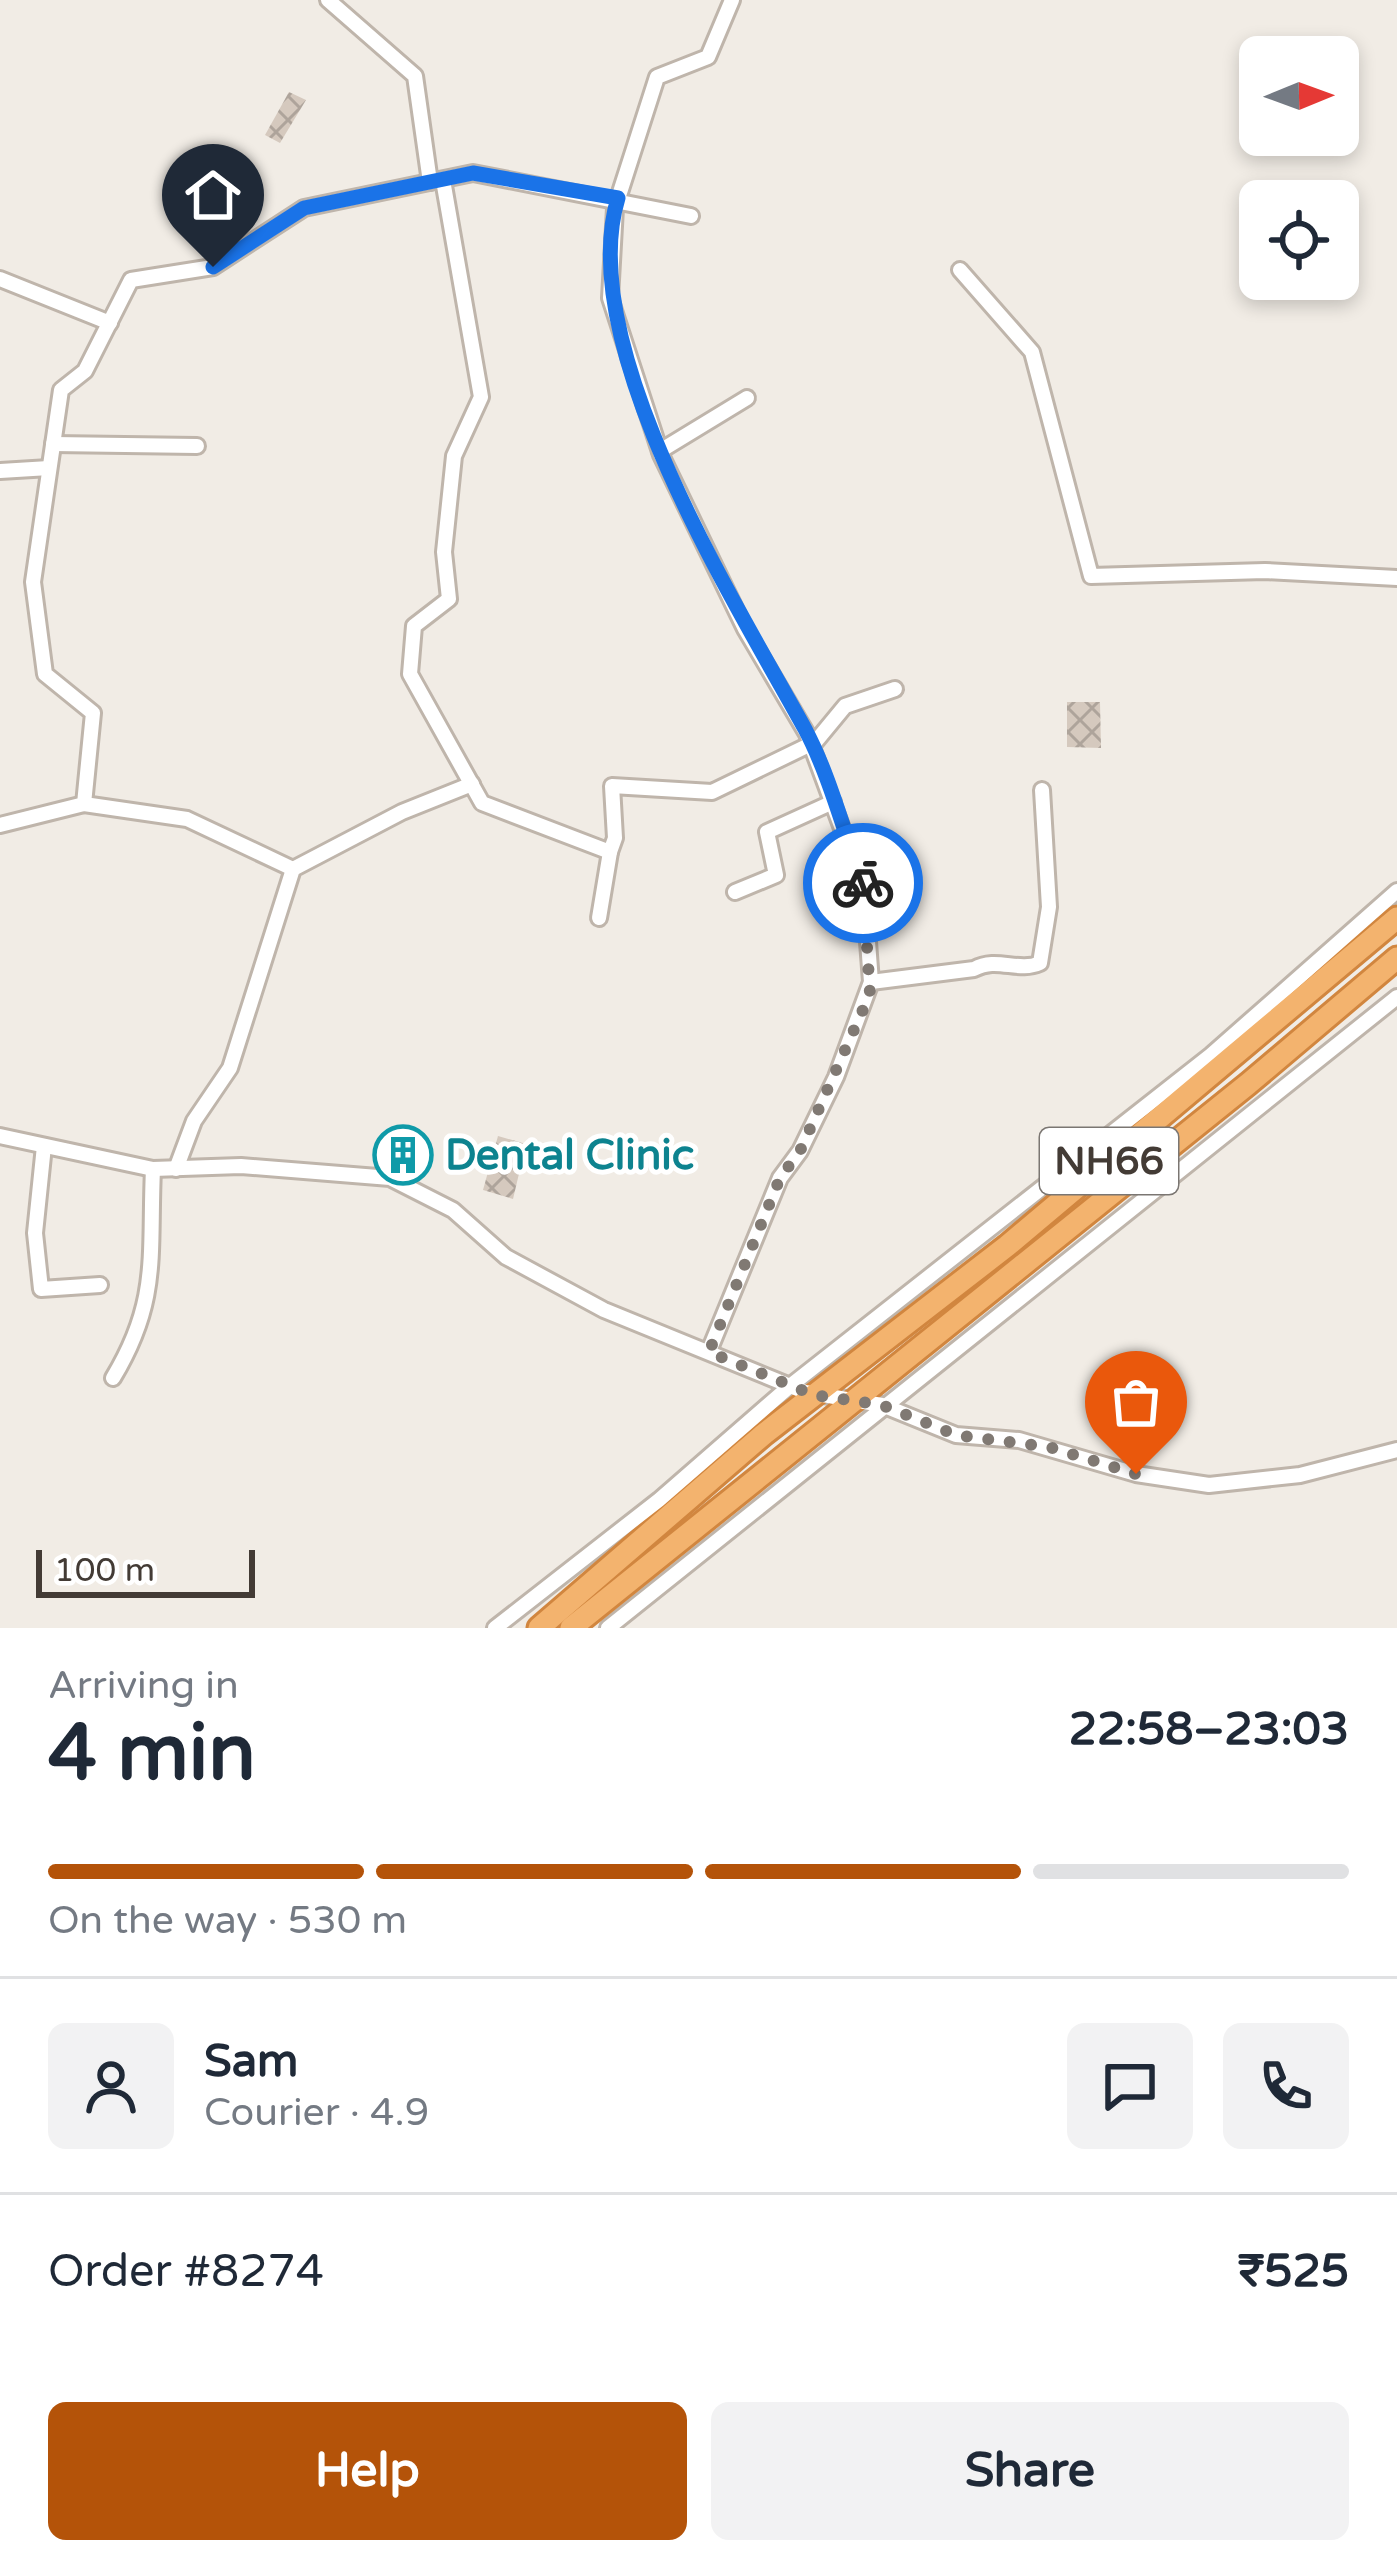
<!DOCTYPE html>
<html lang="en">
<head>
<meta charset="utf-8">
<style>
	:root { --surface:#fff; --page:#f2f2f3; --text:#1f2937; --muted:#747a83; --line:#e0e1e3; --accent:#b45309 }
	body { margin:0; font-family:"Varela Round",sans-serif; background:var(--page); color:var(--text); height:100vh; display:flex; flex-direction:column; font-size:45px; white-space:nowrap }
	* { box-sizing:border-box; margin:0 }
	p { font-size:39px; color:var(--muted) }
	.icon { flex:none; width:66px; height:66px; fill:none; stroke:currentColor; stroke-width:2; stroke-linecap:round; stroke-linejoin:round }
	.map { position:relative; height:1628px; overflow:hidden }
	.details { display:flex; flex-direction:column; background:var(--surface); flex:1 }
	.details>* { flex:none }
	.needle { width:78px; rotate:89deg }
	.tools { position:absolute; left:1239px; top:36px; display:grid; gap:24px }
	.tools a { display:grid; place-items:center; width:120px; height:120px; border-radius:18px; background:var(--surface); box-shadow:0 6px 18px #0003; font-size:60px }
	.scale { position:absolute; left:36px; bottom:30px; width:219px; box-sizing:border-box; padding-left:12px; border:6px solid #433b35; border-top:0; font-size:33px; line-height:42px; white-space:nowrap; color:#433b35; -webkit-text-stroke:9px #fff; paint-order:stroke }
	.pin { position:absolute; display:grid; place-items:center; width:102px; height:102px; color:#fff; margin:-123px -51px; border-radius:50% 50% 50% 0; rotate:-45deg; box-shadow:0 0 12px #0007 }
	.pin .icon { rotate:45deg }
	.courier { position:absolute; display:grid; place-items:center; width:120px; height:120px; margin:-60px; border:9px solid #1a73e8; border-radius:50%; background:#fff; color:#222; box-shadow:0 3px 15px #0007 }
	.head em { font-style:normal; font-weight:700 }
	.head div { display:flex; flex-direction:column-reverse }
	.head { display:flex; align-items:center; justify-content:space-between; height:204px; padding:0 48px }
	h1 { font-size:78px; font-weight:700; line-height:90px }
	.bar { display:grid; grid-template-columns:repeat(4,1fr); gap:18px 12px; align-content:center; height:144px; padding:0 48px }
	.bar i { height:15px; border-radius:9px; background:var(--line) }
	.bar .on { background:var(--accent) }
	.bar p { grid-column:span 4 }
	.line { display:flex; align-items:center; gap:30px; padding:0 48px; border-top:3px solid var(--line) }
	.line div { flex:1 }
	.round { display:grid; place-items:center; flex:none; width:126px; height:126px; border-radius:18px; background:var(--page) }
	.cta { display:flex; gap:24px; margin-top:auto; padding:24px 48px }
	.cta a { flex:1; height:138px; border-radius:18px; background:var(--accent); color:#fff; font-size:48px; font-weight:700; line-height:138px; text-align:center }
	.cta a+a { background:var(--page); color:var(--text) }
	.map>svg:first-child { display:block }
	.building { fill:url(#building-cross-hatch) }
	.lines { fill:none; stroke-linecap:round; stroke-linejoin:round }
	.minor-casing { stroke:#bfb5ab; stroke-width:20 }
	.highway-casing { stroke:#d1863f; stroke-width:27 }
	.minor { stroke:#fff; stroke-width:14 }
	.highway { stroke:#f3b36e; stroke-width:21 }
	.done { stroke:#807973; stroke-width:12; stroke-dasharray:0 21.6 }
	.route { stroke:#1a73e8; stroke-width:15 }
	.labels { text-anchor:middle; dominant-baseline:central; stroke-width:10; stroke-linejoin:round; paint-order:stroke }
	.shield { fill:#fff; stroke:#7b7672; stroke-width:3 }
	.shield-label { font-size:39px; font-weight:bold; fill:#433b35 }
	.culture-label { font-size:42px; font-weight:bold; fill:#0d838f; stroke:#fff; text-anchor:start }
</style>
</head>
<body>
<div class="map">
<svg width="1397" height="1628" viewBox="0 0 1397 1628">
	<defs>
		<pattern id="building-cross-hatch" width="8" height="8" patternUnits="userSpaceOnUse" patternTransform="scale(3)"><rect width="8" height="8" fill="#d5c9be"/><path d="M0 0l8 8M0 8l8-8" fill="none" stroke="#aea49b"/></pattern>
	</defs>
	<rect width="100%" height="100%" fill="#f1ece5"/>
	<g class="building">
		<path d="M 289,92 L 306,100 L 280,143 L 265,135 Z"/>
		<path d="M 1067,702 L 1100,702 L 1101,748 L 1067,747 Z"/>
		<path d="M 498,1136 L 526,1144 L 513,1199 L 483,1190 Z"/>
		<path d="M 383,1145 L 426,1146 L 423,1172 L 380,1165 Z"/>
	</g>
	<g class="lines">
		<defs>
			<g id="minor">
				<path d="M 328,0 L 415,76 L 430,182"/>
				<path d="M 443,180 L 481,397 L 454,456 L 444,552 L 449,599 L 414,626 L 410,674 L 482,803 L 610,852 L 615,838 L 612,786 L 712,792 L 811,744"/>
				<path d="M 960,270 L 1032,352 L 1091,576 L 1265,571 L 1397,578"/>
				<path d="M 0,279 L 110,323"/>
				<path d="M 53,444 L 197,446"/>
				<path d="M 660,451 L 747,398"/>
				<path d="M 0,471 L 49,468"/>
				<path d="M 812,746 L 845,706 L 895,689"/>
				<path d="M 84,804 L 187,819 L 293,869"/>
				<path d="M 0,825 L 84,804 L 93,713 L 45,674 L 33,582 L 61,390 L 85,371 L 131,280 L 213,267 L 304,208 L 473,173 L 691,216"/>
				<path d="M 735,892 L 776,875 L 767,832 L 833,802"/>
				<path d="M 599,918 L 610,852"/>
				<path d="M 871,982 L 974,969 C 997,956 1018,973 1040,963 L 1049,907 L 1042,790"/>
				<path d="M 0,1136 L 153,1169 L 241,1166 L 390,1178 L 453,1210 L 506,1257 L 604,1310 L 805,1392 L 882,1405 L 956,1435 L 1019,1440 L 1136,1474 L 1209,1485 L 1300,1475 L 1397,1450"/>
				<path d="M 44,1146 L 35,1233 L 41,1289 L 100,1285"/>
				<path d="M 176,1169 L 194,1121 L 230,1068 L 293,869 L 402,812 L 472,784"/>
				<path d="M 709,1351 L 780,1178 L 800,1151 L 836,1077 L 871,982 L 864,888 L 807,734 L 745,629 L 661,455 L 610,298 L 615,208 L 657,77 L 708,57 L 732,0"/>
				<path d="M 113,1378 C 160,1300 149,1255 153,1169"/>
				<path d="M 495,1628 L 659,1500 L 790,1386 L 1211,1055 L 1397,891"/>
				<path d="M 608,1628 L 1397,997"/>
			</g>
			<g id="highway">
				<path d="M 539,1628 L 764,1434 L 1007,1246 L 1397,918"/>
				<path d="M 571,1628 L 1248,1084 L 1397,958"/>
			</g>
		</defs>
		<use href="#minor" class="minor-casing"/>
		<use href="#highway" class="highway-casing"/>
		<use href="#minor" class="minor"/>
		<use href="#highway" class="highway"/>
	</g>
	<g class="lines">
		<path class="done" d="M 863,883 L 870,994 L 800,1151 L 780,1178 L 709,1352 L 814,1395 L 882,1405 L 956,1435 L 1049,1447 L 1136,1474"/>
		<path class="route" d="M 213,267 L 304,208 L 473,173 L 618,198 C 573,345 735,601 805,729 C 830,776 844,833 863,883"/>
	</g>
	<defs>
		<symbol id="building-ring" viewBox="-11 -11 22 22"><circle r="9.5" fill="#fff" stroke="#0f9aa8" stroke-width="1.5"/><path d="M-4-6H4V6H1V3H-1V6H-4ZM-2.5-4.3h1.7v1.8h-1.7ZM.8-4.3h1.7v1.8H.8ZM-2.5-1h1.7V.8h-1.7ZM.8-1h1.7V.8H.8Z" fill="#0f9aa8"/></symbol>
	</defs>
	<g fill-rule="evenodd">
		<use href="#building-ring" x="370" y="1122" width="66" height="66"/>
	</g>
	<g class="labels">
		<rect class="shield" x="1040" y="1128" width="138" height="66" rx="9"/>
		<g class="shield-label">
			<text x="1109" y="1161">NH66</text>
		</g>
		<g class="culture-label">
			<text x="445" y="1155">Dental Clinic</text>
		</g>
	</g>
</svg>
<div class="tools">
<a><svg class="needle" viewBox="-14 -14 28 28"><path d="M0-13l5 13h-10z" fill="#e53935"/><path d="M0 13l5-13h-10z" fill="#747a83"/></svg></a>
<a><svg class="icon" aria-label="locate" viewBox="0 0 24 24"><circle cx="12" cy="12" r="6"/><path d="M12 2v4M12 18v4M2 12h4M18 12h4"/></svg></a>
</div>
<div class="scale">100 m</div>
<div class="pin" style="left:1136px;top:1474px;background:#ea580c"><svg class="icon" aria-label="bag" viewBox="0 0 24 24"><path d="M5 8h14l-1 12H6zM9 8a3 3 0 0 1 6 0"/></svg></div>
<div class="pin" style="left:213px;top:267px;background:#1f2937"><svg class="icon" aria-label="home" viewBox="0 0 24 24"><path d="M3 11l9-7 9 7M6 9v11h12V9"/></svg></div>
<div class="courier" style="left:863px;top:883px"><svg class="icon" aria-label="bike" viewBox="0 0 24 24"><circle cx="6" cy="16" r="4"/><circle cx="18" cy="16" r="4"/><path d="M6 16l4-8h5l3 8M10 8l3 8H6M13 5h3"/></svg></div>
</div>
<section class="details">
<div class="head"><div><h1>4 min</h1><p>Arriving in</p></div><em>22:58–23:03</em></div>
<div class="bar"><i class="on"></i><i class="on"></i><i class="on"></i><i></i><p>On the way · 530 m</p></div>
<div class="line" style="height:216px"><a class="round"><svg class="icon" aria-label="person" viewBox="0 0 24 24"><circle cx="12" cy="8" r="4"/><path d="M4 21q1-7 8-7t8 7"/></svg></a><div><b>Sam</b><p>Courier · 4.9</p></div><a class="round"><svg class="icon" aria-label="chat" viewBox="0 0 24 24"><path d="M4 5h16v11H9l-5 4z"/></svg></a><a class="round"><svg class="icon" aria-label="phone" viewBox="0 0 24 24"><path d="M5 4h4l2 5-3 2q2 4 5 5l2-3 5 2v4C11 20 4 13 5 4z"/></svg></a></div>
<div class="line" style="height:156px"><div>Order #8274</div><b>₹525</b></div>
<div class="cta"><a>Help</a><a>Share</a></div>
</section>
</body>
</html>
